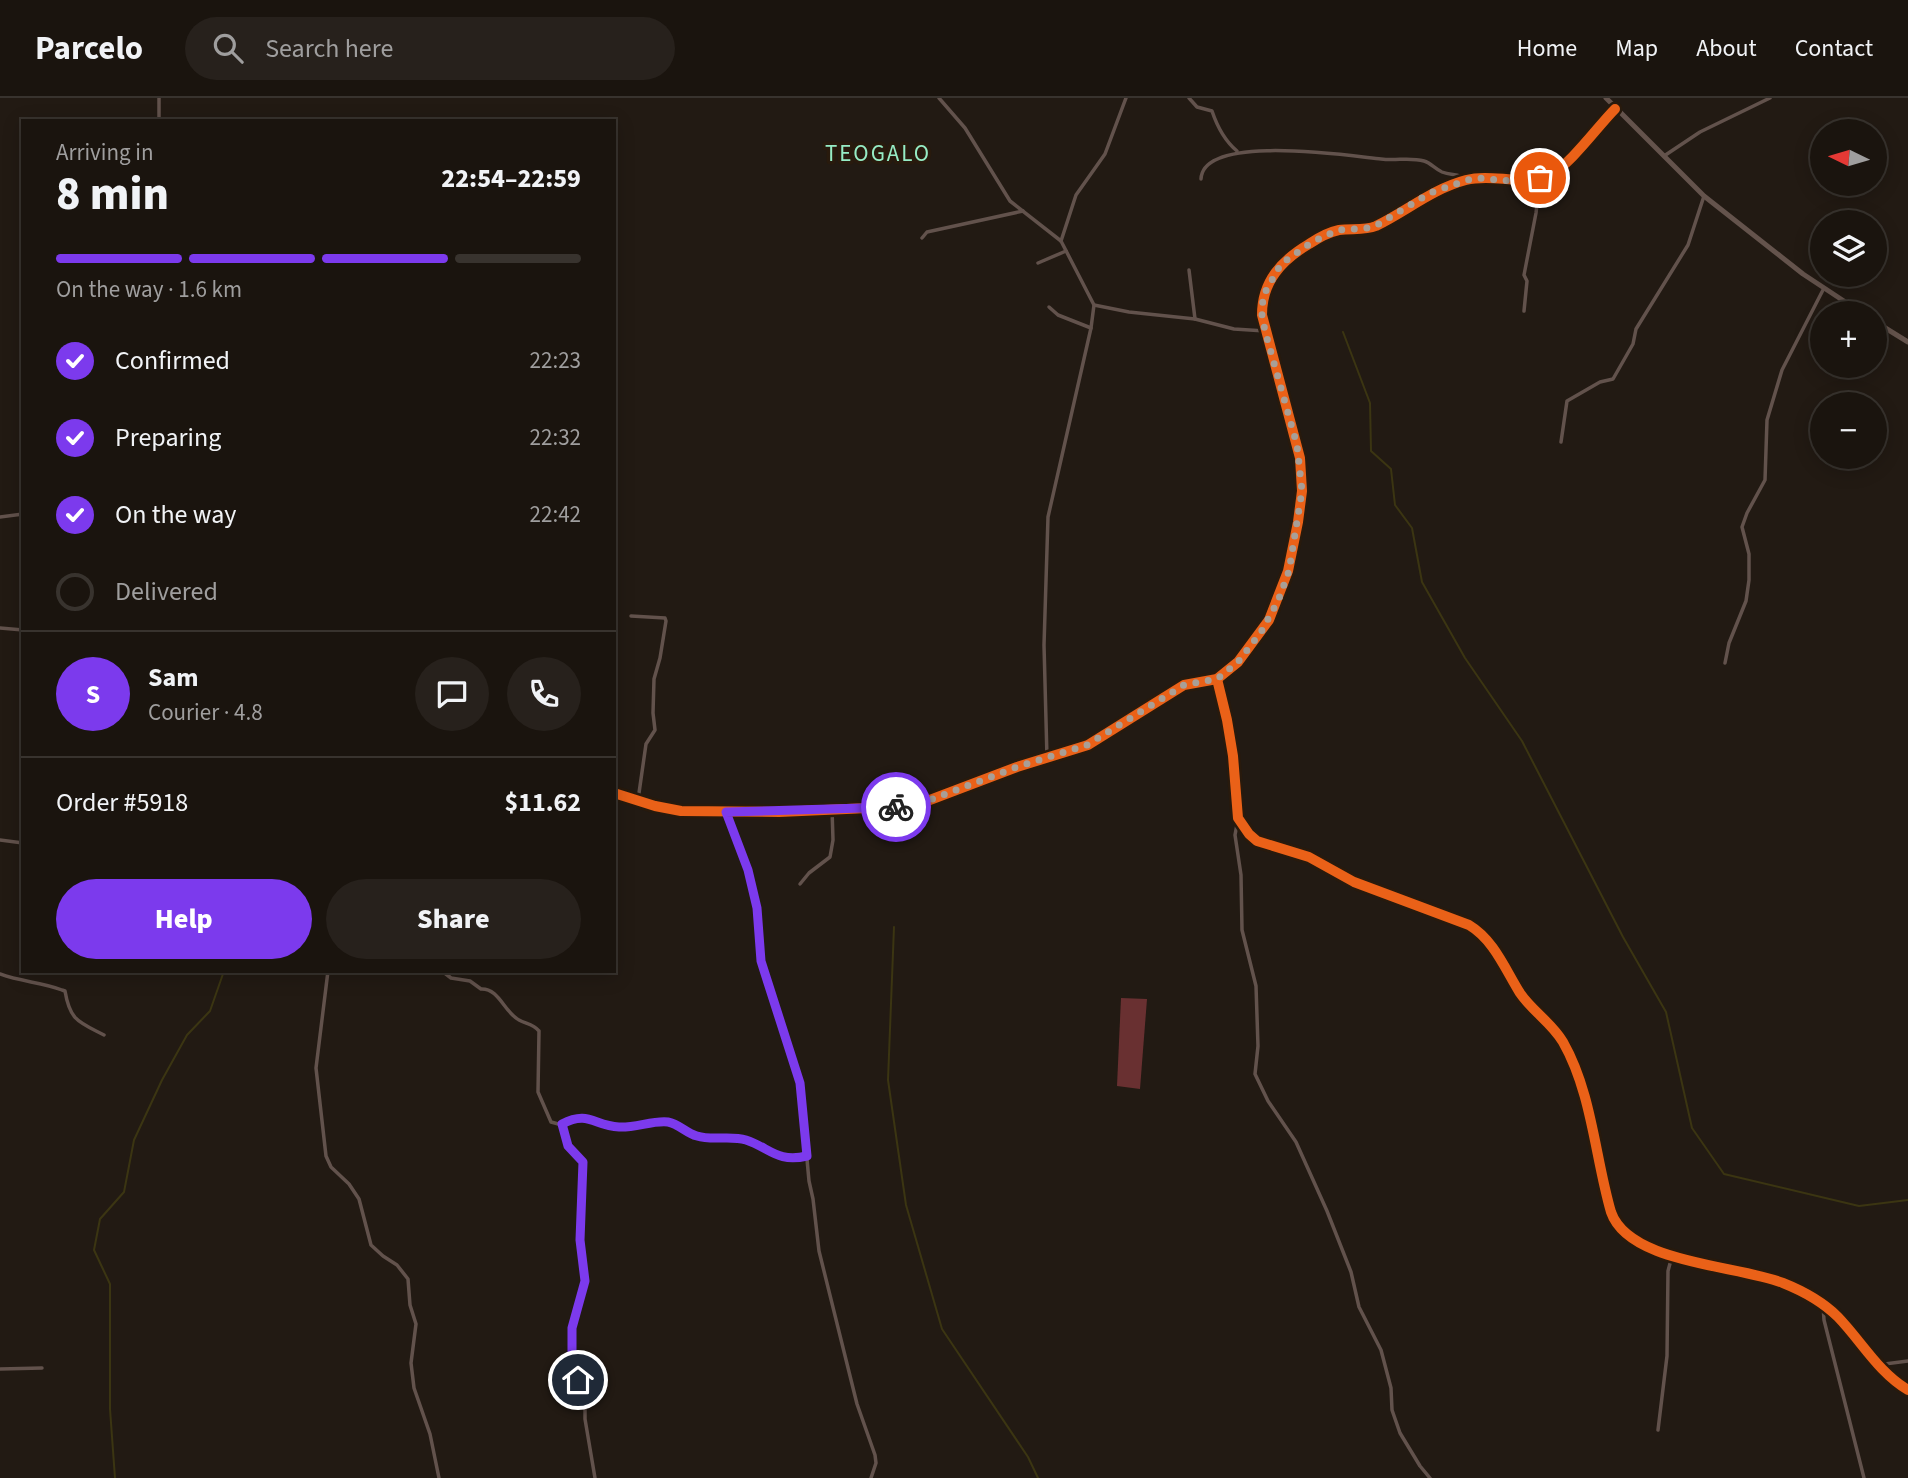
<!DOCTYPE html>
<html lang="en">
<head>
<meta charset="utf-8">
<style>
	:root { --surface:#1a140e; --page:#27211c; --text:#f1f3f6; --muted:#9f9e9e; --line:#38332e; --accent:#7c3aed }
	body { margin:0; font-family:"Source Sans 3",sans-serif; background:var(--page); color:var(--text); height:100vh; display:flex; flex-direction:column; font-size:26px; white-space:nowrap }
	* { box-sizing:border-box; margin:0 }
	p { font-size:23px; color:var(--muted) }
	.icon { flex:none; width:38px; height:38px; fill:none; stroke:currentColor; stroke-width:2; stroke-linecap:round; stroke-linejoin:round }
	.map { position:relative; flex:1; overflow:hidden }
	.panel { position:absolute; left:21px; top:21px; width:595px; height:854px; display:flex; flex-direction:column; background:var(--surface); border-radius:0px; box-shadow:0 4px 18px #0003,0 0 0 2px var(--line) }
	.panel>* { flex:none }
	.needle { width:46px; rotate:275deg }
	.buttons { position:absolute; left:1810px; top:21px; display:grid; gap:14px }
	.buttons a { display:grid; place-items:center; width:77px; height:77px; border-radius:50%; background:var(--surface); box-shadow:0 4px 18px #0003,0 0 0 2px var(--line); font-size:35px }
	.pin { position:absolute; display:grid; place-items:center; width:60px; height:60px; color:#fff; margin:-30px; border:4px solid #fff; border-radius:50%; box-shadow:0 2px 7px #0007 }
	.courier { position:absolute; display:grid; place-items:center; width:70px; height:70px; margin:-35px; border:5px solid #7c3aed; border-radius:50%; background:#fff; color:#222; box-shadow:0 2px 9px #0007 }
	.overview em { font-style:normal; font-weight:800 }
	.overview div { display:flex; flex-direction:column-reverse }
	.overview { display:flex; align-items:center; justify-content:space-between; height:119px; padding:0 35px }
	h1 { font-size:46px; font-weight:800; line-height:52px }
	.bar { display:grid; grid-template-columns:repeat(4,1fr); gap:10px 7px; align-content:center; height:84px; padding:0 35px }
	.bar i { height:9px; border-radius:5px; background:var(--line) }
	.bar .selected { background:var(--accent) }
	.bar p { grid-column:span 4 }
	.line { display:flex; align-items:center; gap:18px; padding:0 35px; border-top:2px solid var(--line) }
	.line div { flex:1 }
	.round { display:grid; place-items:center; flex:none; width:74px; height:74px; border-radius:37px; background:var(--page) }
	ol { padding:0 35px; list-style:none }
	li { display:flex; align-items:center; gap:21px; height:77px }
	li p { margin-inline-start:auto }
	li .icon { padding:7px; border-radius:50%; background:var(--accent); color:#fff; stroke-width:4 }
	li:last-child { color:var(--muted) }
	li i { width:38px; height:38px; border:4px solid var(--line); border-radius:50% }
	.cta { display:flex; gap:14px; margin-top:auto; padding:14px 35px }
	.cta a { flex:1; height:80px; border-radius:42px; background:var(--accent); color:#fff; font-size:28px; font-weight:800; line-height:80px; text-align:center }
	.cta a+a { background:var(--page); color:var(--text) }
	header { display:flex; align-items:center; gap:42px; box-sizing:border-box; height:98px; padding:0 35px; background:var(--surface); border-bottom:2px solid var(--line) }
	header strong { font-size:33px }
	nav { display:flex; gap:38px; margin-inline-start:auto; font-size:24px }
	.search { width:490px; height:63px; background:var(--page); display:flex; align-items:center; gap:18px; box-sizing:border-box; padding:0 24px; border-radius:38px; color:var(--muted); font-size:26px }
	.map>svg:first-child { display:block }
	.forest { fill:#693031 }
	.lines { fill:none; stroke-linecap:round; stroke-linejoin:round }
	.stream { stroke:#3b3512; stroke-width:2 }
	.street { stroke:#62524c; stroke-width:3.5 }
	.secondary { stroke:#64534c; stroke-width:5 }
	.cycleway-casing { stroke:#281a0d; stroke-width:15 }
	.cycleway { stroke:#ea6118; stroke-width:10 }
	.done { stroke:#a89f97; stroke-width:7; stroke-dasharray:0 12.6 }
	.route { stroke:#7c3aed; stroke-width:9 }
	.labels { text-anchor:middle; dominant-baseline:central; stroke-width:7; stroke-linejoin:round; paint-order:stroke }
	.quarter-label { font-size:23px; letter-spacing:2px; fill:#96ecc5; stroke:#281a0d }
</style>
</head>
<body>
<header>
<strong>Parcelo</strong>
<div class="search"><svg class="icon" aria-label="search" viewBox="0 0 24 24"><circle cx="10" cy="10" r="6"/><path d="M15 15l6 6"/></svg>Search here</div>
<nav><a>Home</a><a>Map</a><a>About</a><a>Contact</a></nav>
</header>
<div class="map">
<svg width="1908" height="1380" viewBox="0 0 1908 1380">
	<rect width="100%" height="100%" fill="#221a13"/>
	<path class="forest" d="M 1121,900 L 1147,901 L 1140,991 L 1117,988 Z"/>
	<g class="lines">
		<g class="stream">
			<path d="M 1343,234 L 1370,305 L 1371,353 L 1391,371 L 1395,407 L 1412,430 L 1422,484 L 1465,560 L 1522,643 L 1623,839 L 1666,914 L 1692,1030 L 1724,1076 L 1859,1108 L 1908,1102"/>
			<path d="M 894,829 L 888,982 L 906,1107 L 942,1231 L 1028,1359 L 1038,1380"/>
			<path d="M 115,1380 L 110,1311 L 110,1186 L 94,1152 L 100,1121 L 124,1094 L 134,1042 L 162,982 L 187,937 L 210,913 L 224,873"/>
		</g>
		<g class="street">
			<path d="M 159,0 L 159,23"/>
			<path d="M 939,0 L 965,30 L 1010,103 L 1061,143 L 1094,207 L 1091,230 L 1048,419 L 1044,547 L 1047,660"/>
			<path d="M 1189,0 L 1197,9 L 1212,13 C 1217,28 1225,43 1237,53"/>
			<path d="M 1664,58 L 1700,34 L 1770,0"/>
			<path d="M 1201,81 C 1203,35 1350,58 1381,61 C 1396,63 1410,59 1424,63 C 1431,65 1435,71 1442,74 C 1452,78 1459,75 1467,82"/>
			<path d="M 922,140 L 927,134 L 1023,113"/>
			<path d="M 1061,143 L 1076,97 L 1105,56 L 1126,0"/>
			<path d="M 1038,165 L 1066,153"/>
			<path d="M 1189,172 L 1195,221"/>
			<path d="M 1094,207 L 1129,214 L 1195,221 L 1234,231 L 1265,233"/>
			<path d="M 1049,209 L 1058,217 L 1091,230"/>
			<path d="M 1524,213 L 1527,183 L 1524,177 L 1536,115 L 1540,80"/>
			<path d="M 1561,344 L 1567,303 L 1600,284 L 1613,281 L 1633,246 L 1636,231 L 1688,147 L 1704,98"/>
			<path d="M 0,419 L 23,416"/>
			<path d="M 631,518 L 665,520 L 666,523 L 660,560 L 654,581 L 653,615 L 655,632 L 646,646 L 638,702"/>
			<path d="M 0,530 L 23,532"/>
			<path d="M 1725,565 L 1729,545 L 1746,503 L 1749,482 L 1749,456 L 1742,429 L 1747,415 L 1765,382 L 1767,322 L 1782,272 L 1824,190"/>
			<path d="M 1217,581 L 1227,622 L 1233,658 L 1238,720 L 1249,736 L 1257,743 L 1309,759 L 1354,784 L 1469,827 C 1494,842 1505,871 1520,895 C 1532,913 1552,925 1563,944 C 1592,995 1595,1059 1611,1114 C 1629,1166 1738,1167 1783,1185 C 1803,1193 1823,1204 1838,1219 C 1862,1244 1878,1274 1908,1292"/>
			<path d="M 614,695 L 655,708 L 681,713 L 779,714 L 914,708 L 1017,669 L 1088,647 L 1184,587 L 1217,581 L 1238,564 L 1269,522 L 1288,473 L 1298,424 L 1302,393 L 1300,360 L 1262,217 C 1262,183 1282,162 1309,146 C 1318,140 1329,134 1339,132 C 1351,130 1364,133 1376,128 C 1407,113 1432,91 1466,82 C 1494,75 1523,89 1551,76 C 1570,67 1598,28 1615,11"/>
			<path d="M 726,714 L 740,748 L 753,791 L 761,863 L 800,985 L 809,1083 L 813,1101 L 819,1153 L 857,1306 L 875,1357 L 876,1365 L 871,1380"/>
			<path d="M 1238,721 L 1235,737 L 1241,777 L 1242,832 L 1256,888 L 1258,948 L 1255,976 L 1268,1003 L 1296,1044 L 1327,1113 L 1351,1174 L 1359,1209 L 1381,1252 L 1391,1290 L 1392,1312 L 1400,1335 L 1420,1368 L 1430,1380"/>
			<path d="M 0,742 L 23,745"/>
			<path d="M 800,786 L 809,775 L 830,759 L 833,742 L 832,711"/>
			<path d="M 328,873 L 316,970 L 326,1058 L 331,1069 L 349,1086 L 359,1101 L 371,1147 L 383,1158 L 397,1167 L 408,1181 L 410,1207 L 416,1226 L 411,1265 L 414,1290 L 430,1336 L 439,1380"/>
			<path d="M 442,873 L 451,880 L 470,883 L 481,891 C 499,890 504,914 519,922 C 526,926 533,926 539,933 L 538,994 L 551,1024 L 562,1027 L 578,1019 L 616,1029 L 638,1029 L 666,1023 L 678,1027 L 694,1038 L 747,1042 L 773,1057 L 790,1061 L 807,1058"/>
			<path d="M 0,876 C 21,884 42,884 62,892 L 65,893 C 70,923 79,924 104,937"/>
			<path d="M 562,1028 L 571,1054 L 583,1064 L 580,1142 L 585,1183 L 572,1230 L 572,1256 L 581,1302 L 585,1308 L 585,1321 L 595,1380"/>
			<path d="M 1823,1207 L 1824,1222 L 1864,1380"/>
			<path d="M 1877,1267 L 1908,1263"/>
			<path d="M 0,1271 L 42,1270"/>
			<path d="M 1658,1332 L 1667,1258 L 1668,1173 L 1672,1158"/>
		</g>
		<g class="secondary">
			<path d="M 1606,0 L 1704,98 L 1803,176 L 1862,215"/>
			<path d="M 1874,223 L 1908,244"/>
		</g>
		<defs>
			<g id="cycleway">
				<path d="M 1217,581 L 1227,622 L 1233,658 L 1238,720 L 1249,736 L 1257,743 L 1309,759 L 1354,784 L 1469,827 C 1494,842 1505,871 1520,895 C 1532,913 1552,925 1563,944 C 1592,995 1595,1059 1611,1114 C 1629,1166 1738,1167 1783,1185 C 1803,1193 1823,1204 1838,1219 C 1862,1244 1878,1274 1908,1292"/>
				<path d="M 614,695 L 655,708 L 681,713 L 779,714 L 914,708 L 1017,669 L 1088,647 L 1184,587 L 1217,581 L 1238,564 L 1269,522 L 1288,473 L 1298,424 L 1302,393 L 1300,360 L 1262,217 C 1262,183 1282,162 1309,146 C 1318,140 1329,134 1339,132 C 1351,130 1364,133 1376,128 C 1407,113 1432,91 1466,82 C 1494,75 1523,89 1551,76 C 1570,67 1598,28 1615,11"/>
			</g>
		</defs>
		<use href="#cycleway" class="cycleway-casing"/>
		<use href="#cycleway" class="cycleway"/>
	</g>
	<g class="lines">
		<path class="done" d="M 896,709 L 914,708 L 1017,669 L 1087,647 L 1184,587 L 1217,581 L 1238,564 L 1261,534 L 1278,503 L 1289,473 L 1302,393 L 1297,347 L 1265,233 L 1262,217 L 1263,198 L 1281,166 L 1312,144 L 1338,132 L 1368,130 L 1377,127 L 1430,95 L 1467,82 L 1478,80 L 1512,83 L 1540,80"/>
		<path class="route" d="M 578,1282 L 572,1256 L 572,1230 L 585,1183 L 580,1142 L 583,1064 L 568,1048 L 562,1026 C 589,1012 594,1028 619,1029 C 635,1030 654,1022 668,1024 C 679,1026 686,1035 697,1038 C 713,1043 730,1037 746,1042 C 770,1050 777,1065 807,1058 L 800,985 L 761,863 L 757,810 L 748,772 L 726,714 L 896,709"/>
	</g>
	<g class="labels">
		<g class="quarter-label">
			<text x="878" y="55">TEOGALO</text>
		</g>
	</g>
</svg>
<div class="buttons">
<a><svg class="needle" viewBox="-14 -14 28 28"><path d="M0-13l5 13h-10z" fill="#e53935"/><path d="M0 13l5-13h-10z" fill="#9f9e9e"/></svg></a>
<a><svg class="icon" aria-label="layers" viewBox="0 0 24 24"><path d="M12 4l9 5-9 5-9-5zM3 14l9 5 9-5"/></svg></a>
<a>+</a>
<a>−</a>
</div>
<div class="pin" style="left:1540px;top:80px;background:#ea580c"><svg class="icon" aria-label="bag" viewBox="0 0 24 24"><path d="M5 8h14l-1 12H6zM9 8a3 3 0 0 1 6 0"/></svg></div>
<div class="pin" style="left:578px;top:1282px;background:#1f2937"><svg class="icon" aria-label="home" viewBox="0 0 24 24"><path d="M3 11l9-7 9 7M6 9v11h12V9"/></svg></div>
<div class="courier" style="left:896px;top:709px"><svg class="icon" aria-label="bike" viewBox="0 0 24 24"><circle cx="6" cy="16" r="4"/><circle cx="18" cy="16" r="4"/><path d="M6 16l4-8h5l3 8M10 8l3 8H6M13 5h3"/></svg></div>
<section class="panel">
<div class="overview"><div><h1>8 min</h1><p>Arriving in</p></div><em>22:54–22:59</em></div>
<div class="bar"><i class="selected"></i><i class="selected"></i><i class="selected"></i><i></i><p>On the way · 1.6 km</p></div>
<ol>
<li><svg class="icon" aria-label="check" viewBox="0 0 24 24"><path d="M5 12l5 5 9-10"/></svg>Confirmed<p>22:23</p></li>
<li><svg class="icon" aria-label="check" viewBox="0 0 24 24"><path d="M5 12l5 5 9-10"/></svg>Preparing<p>22:32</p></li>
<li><svg class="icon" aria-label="check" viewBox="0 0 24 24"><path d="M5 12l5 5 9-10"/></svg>On the way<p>22:42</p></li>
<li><i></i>Delivered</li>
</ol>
<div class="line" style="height:126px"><b class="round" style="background:var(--accent);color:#fff">S</b><div><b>Sam</b><p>Courier · 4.8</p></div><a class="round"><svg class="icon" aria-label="chat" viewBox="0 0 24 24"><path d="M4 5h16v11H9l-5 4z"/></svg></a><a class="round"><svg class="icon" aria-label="phone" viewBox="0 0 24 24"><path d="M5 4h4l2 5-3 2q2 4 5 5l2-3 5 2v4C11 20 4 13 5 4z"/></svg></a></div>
<div class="line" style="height:91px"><div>Order #5918</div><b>$11.62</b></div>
<div class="cta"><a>Help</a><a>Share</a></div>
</section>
</div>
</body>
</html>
